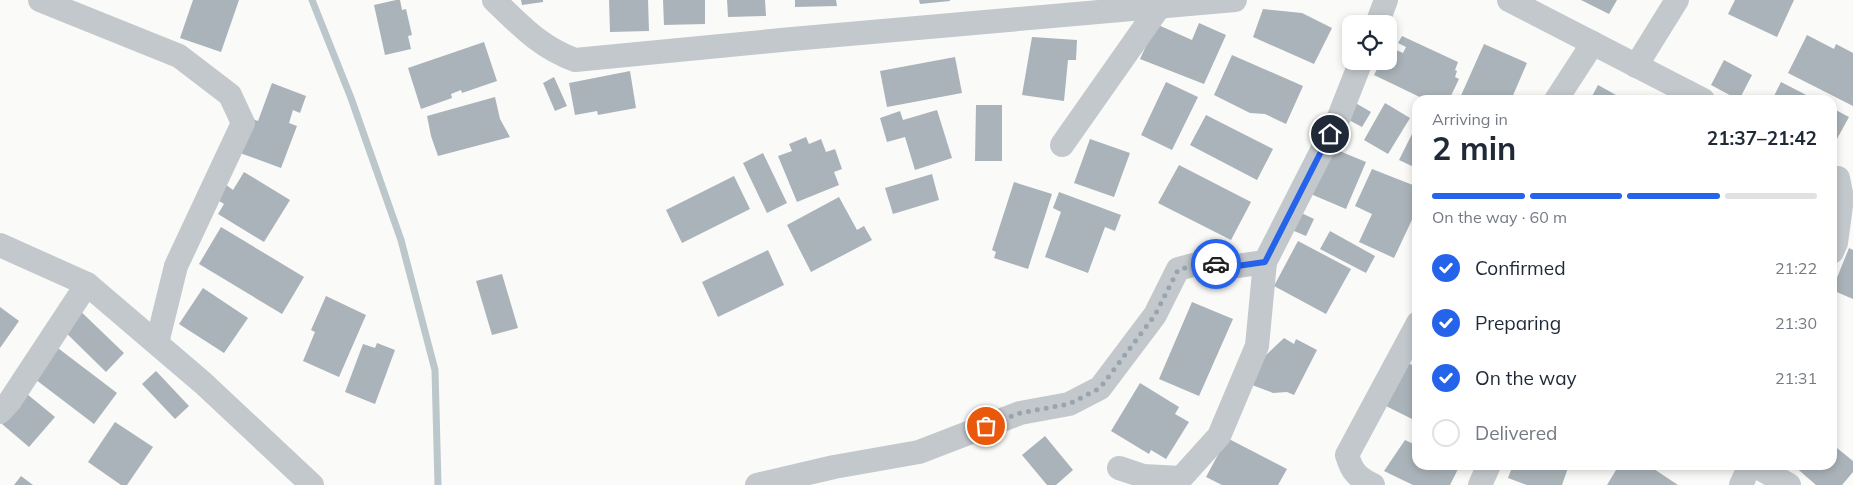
<!DOCTYPE html>
<html lang="en">
<head>
<meta charset="utf-8">
<style>
	:root { --surface:#fff; --page:#f6f6f7; --text:#1f2937; --muted:#747a83; --line:#e0e1e3; --accent:#2563eb }
	body { margin:0; font-family:Mulish,sans-serif; background:var(--page); color:var(--text); height:100vh; display:flex; flex-direction:column; font-size:19px; white-space:nowrap }
	* { box-sizing:border-box; margin:0 }
	p { font-size:16px; color:var(--muted) }
	.icon { flex:none; width:28px; height:28px; fill:none; stroke:currentColor; stroke-width:2; stroke-linecap:round; stroke-linejoin:round }
	.map { position:relative; flex:1; overflow:hidden }
	.drawer { position:absolute; left:1412px; top:95px; width:425px; height:375px; display:flex; flex-direction:column; background:var(--surface); border-radius:15px; box-shadow:0 2px 8px #0003 }
	.drawer>* { flex:none }
	.tools { position:absolute; left:1342px; top:15px; display:grid; gap:10px }
	.tools a { display:grid; place-items:center; width:55px; height:55px; border-radius:10px; background:var(--surface); box-shadow:0 2px 8px #0003; font-size:25px }
	.pin { position:absolute; display:grid; place-items:center; width:42px; height:42px; color:#fff; margin:-21px; border:2px solid #fff; border-radius:50%; box-shadow:0 1px 5px #0007 }
	.courier { position:absolute; display:grid; place-items:center; width:50px; height:50px; margin:-25px; border:4px solid #2563eb; border-radius:50%; background:#fff; color:#222; box-shadow:0 1px 6px #0007 }
	.overview em { font-style:normal; font-weight:700 }
	.overview div { display:flex; flex-direction:column-reverse }
	.overview { display:flex; align-items:center; justify-content:space-between; height:85px; padding:0 20px }
	h1 { font-size:32px; font-weight:700; line-height:38px }
	.bar { display:grid; grid-template-columns:repeat(4,1fr); gap:8px 5px; align-content:center; height:60px; padding:0 20px }
	.bar i { height:6px; border-radius:4px; background:var(--line) }
	.bar .on { background:var(--accent) }
	.bar p { grid-column:span 4 }
	ol { padding:0 20px; list-style:none }
	li { display:flex; align-items:center; gap:15px; height:55px }
	li p { margin-inline-start:auto }
	li .icon { padding:5px; border-radius:50%; background:var(--accent); color:#fff; stroke-width:4 }
	li:last-child { color:var(--muted) }
	li i { width:28px; height:28px; border:2px solid var(--line); border-radius:50% }
	.map>svg:first-child { display:block }
	.lines { fill:none; stroke-linecap:round; stroke-linejoin:round }
	.stream { stroke:#bbc7cb; stroke-width:7 }
	.building { fill:#aab3b9 }
	.minor { stroke:#c3c8cc; stroke-width:24 }
	.done { stroke:#99a4ac; stroke-width:5; stroke-dasharray:0 9 }
	.route { stroke:#2563eb; stroke-width:6 }
</style>
</head>
<body>
<div class="map">
<svg width="1853" height="485" viewBox="0 0 1853 485">
	<rect width="100%" height="100%" fill="#fafaf8"/>
	<g class="lines">
		<path class="stream" d="M 312,0 L 351,98 L 401,240 L 435,370 L 438,485"/>
	</g>
	<g class="building">
		<path d="M 193,0 L 239,0 L 221,52 L 180,38 Z"/>
		<path d="M 396,0 L 400,0 L 402,10 L 406,9 L 412,35 L 408,36 L 411,49 L 385,55 L 374,5 Z"/>
		<path d="M 521,0 L 543,0 L 543,2 L 522,5 Z"/>
		<path d="M 609,0 L 648,0 L 649,31 L 610,32 Z"/>
		<path d="M 663,0 L 705,0 L 705,24 L 664,25 Z"/>
		<path d="M 727,0 L 765,0 L 766,16 L 728,17 Z"/>
		<path d="M 795,0 L 836,0 L 837,6 L 795,7 Z"/>
		<path d="M 919,0 L 950,0 L 950,1 L 920,4 Z"/>
		<path d="M 1581,0 L 1617,0 L 1609,14 Z"/>
		<path d="M 1735,0 L 1794,0 L 1777,37 L 1728,14 Z"/>
		<path d="M 1263,9 L 1302,13 L 1332,28 L 1314,64 L 1253,37 Z"/>
		<path d="M 1199,23 L 1226,35 L 1204,84 L 1140,59 L 1156,24 L 1192,40 Z"/>
		<path d="M 1807,35 L 1834,49 L 1836,44 L 1853,53 L 1853,106 L 1788,73 Z"/>
		<path d="M 1402,36 L 1458,62 L 1455,70 L 1457,71 L 1455,77 L 1459,79 L 1449,100 L 1426,100 L 1374,75 L 1381,61 L 1389,61 L 1389,47 L 1403,53 L 1406,47 L 1398,43 Z"/>
		<path d="M 1032,37 L 1077,40 L 1076,60 L 1068,60 L 1064,101 L 1022,95 Z"/>
		<path d="M 484,42 L 497,81 L 462,93 L 461,90 L 451,94 L 452,98 L 421,109 L 408,68 Z"/>
		<path d="M 1484,44 L 1527,63 L 1511,100 L 1459,100 Z"/>
		<path d="M 1232,55 L 1303,86 L 1286,124 L 1265,114 L 1250,113 L 1214,95 Z"/>
		<path d="M 955,57 L 962,93 L 887,107 L 880,71 Z"/>
		<path d="M 1724,60 L 1752,75 L 1739,100 L 1711,85 Z"/>
		<path d="M 630,71 L 636,108 L 598,115 L 597,111 L 575,115 L 569,83 Z"/>
		<path d="M 554,77 L 567,106 L 555,111 L 543,83 Z"/>
		<path d="M 1166,82 L 1198,97 L 1172,150 L 1141,135 Z"/>
		<path d="M 1781,82 L 1816,100 L 1772,100 Z"/>
		<path d="M 272,83 L 306,96 L 300,113 L 293,110 L 289,123 L 297,126 L 281,168 L 240,153 L 253,119 L 258,121 Z"/>
		<path d="M 1598,85 L 1625,100 L 1590,100 Z"/>
		<path d="M 495,97 L 500,119 L 510,137 L 438,156 L 431,136 L 427,116 Z"/>
		<path d="M 1352,101 L 1371,112 L 1362,127 L 1343,117 Z"/>
		<path d="M 1385,103 L 1410,118 L 1388,154 L 1364,140 Z"/>
		<path d="M 976,105 L 1002,105 L 1002,161 L 975,161 Z"/>
		<path d="M 1832,108 L 1849,117 L 1832,148 Z"/>
		<path d="M 937,110 L 952,158 L 915,170 L 905,137 L 887,142 L 880,118 L 900,111 L 903,120 Z"/>
		<path d="M 1206,115 L 1273,149 L 1257,180 L 1190,145 Z"/>
		<path d="M 1418,122 L 1418,169 L 1399,160 Z"/>
		<path d="M 806,137 L 809,144 L 821,139 L 826,152 L 835,149 L 842,169 L 834,172 L 839,185 L 797,202 L 778,156 L 792,151 L 789,144 Z"/>
		<path d="M 1090,139 L 1130,153 L 1114,197 L 1074,183 Z"/>
		<path d="M 1325,145 L 1366,162 L 1346,209 L 1306,192 Z"/>
		<path d="M 763,153 L 787,203 L 767,213 L 743,163 Z"/>
		<path d="M 1179,165 L 1251,202 L 1231,240 L 1158,203 Z"/>
		<path d="M 1372,169 L 1418,187 L 1418,207 L 1394,258 L 1359,242 L 1372,214 L 1355,206 Z"/>
		<path d="M 244,172 L 290,200 L 264,242 L 218,214 L 224,204 L 216,199 L 225,184 L 233,190 Z"/>
		<path d="M 932,174 L 939,200 L 893,214 L 885,188 Z"/>
		<path d="M 734,176 L 750,209 L 682,243 L 666,210 Z"/>
		<path d="M 1014,182 L 1052,194 L 1028,269 L 994,258 L 996,252 L 992,250 Z"/>
		<path d="M 1059,192 L 1121,215 L 1115,231 L 1105,227 L 1088,273 L 1045,257 L 1061,212 L 1053,208 Z"/>
		<path d="M 839,197 L 857,230 L 864,226 L 872,240 L 811,272 L 787,225 Z"/>
		<path d="M 1295,210 L 1314,219 L 1306,236 L 1287,228 Z"/>
		<path d="M 221,227 L 304,277 L 282,314 L 199,264 Z"/>
		<path d="M 1330,231 L 1375,256 L 1366,273 L 1320,249 Z"/>
		<path d="M 1298,241 L 1351,269 L 1326,314 L 1274,286 Z"/>
		<path d="M 1849,248 L 1853,250 L 1853,299 L 1832,290 Z"/>
		<path d="M 768,250 L 784,285 L 718,317 L 702,282 Z"/>
		<path d="M 502,274 L 518,328 L 492,335 L 476,281 Z"/>
		<path d="M 203,288 L 248,318 L 224,353 L 179,324 Z"/>
		<path d="M 326,296 L 366,315 L 339,377 L 303,361 L 315,332 L 311,330 Z"/>
		<path d="M 1192,302 L 1233,319 L 1199,396 L 1159,379 Z"/>
		<path d="M 72,303 L 124,353 L 106,372 L 54,321 Z"/>
		<path d="M 0,307 L 19,321 L 0,348 Z"/>
		<path d="M 1284,338 L 1294,344 L 1296,339 L 1317,350 L 1294,395 L 1287,392 L 1273,393 L 1252,385 L 1265,356 Z"/>
		<path d="M 50,342 L 117,393 L 94,424 L 27,373 Z"/>
		<path d="M 377,343 L 395,350 L 375,404 L 345,392 L 363,344 L 375,348 Z"/>
		<path d="M 1408,363 L 1418,368 L 1418,422 L 1386,406 Z"/>
		<path d="M 156,371 L 189,406 L 175,419 L 142,384 Z"/>
		<path d="M 1140,383 L 1179,407 L 1175,414 L 1189,422 L 1166,459 L 1151,450 L 1149,454 L 1111,431 Z"/>
		<path d="M 27,394 L 55,417 L 29,447 L 2,424 Z"/>
		<path d="M 115,422 L 153,447 L 127,485 L 121,485 L 88,462 Z"/>
		<path d="M 1045,436 L 1073,470 L 1056,485 L 1047,485 L 1022,455 Z"/>
		<path d="M 1227,438 L 1287,469 L 1278,485 L 1222,485 L 1206,477 Z"/>
		<path d="M 1405,440 L 1418,446 L 1418,465 L 1455,465 L 1459,467 L 1450,485 L 1413,485 L 1384,471 Z"/>
		<path d="M 1832,444 L 1853,461 L 1853,472 L 1842,485 L 1816,485 L 1793,465 L 1832,465 Z"/>
		<path d="M 1513,465 L 1569,465 L 1562,485 L 1527,485 L 1508,478 Z"/>
		<path d="M 1619,465 L 1648,465 L 1678,485 L 1607,485 Z"/>
		<path d="M 21,476 L 33,485 L 14,485 Z"/>
	</g>
	<g class="lines">
		<g class="minor">
			<path d="M 40,0 L 179,56 L 230,95 L 243,123 L 176,266 L 157,343"/>
			<path d="M 494,0 C 521,26 540,47 575,60 L 792,39 L 1235,0"/>
			<path d="M 1509,0 L 1703,100"/>
			<path d="M 1377,24 L 1386,0"/>
			<path d="M 1636,66 L 1677,0"/>
			<path d="M 1556,100 L 1593,43"/>
			<path d="M 1062,145 L 1159,7"/>
			<path d="M 0,245 L 87,284 L 203,383 L 312,485"/>
			<path d="M 1832,252 L 1836,243 L 1842,198 L 1838,178"/>
			<path d="M 0,412 L 10,401 L 87,284"/>
			<path d="M 1754,465 L 1789,485"/>
			<path d="M 1119,468 L 1143,476 L 1181,478 L 1219,436 L 1257,346 L 1265,262"/>
			<path d="M 757,485 L 834,467 L 919,452 L 1020,413 L 1069,404 L 1100,388 L 1155,315 L 1178,269 L 1201,263 L 1237,266 L 1265,262 L 1339,117 L 1361,61"/>
			<path d="M 1373,485 C 1357,477 1352,472 1347,455 L 1418,323"/>
			<path d="M 1480,485 L 1489,465"/>
			<path d="M 1741,485 L 1750,465"/>
		</g>
	</g>
	<g class="lines">
		<path class="done" d="M 986,426 L 1020,413 L 1069,404 L 1100,388 L 1155,315 L 1178,270 L 1201,263 L 1216,264"/>
		<path class="route" d="M 1216,264 L 1237,266 L 1265,262 L 1330,134"/>
	</g>
</svg>
<div class="tools">
<a><svg class="icon" aria-label="locate" viewBox="0 0 24 24"><circle cx="12" cy="12" r="6"/><path d="M12 2v4M12 18v4M2 12h4M18 12h4"/></svg></a>
</div>
<div class="pin" style="left:986px;top:426px;background:#ea580c"><svg class="icon" aria-label="bag" viewBox="0 0 24 24"><path d="M5 8h14l-1 12H6zM9 8a3 3 0 0 1 6 0"/></svg></div>
<div class="pin" style="left:1330px;top:134px;background:#1f2937"><svg class="icon" aria-label="home" viewBox="0 0 24 24"><path d="M3 11l9-7 9 7M6 9v11h12V9"/></svg></div>
<div class="courier" style="left:1216px;top:264px"><svg class="icon" aria-label="car" viewBox="0 0 24 24"><path d="M5 17H2v-5l4-1 3-4h7l3 4 3 1v5h-3M9 17h6M6 11h13"/><circle cx="7" cy="17" r="2"/><circle cx="17" cy="17" r="2"/></svg></div>
<section class="drawer">
<div class="overview"><div><h1>2 min</h1><p>Arriving in</p></div><em>21:37–21:42</em></div>
<div class="bar"><i class="on"></i><i class="on"></i><i class="on"></i><i></i><p>On the way · 60 m</p></div>
<ol>
<li><svg class="icon" aria-label="check" viewBox="0 0 24 24"><path d="M5 12l5 5 9-10"/></svg>Confirmed<p>21:22</p></li>
<li><svg class="icon" aria-label="check" viewBox="0 0 24 24"><path d="M5 12l5 5 9-10"/></svg>Preparing<p>21:30</p></li>
<li><svg class="icon" aria-label="check" viewBox="0 0 24 24"><path d="M5 12l5 5 9-10"/></svg>On the way<p>21:31</p></li>
<li><i></i>Delivered</li>
</ol>
</section>
</div>
</body>
</html>
